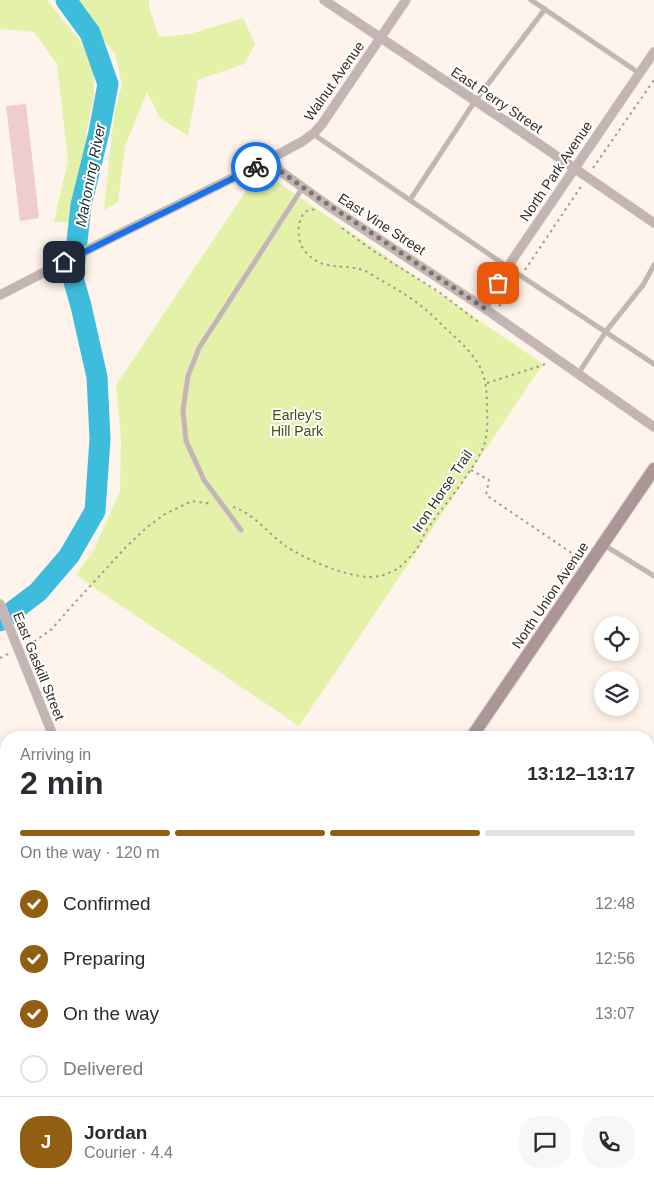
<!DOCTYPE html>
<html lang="en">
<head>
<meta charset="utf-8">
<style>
	:root { --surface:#fff; --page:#f7f7f7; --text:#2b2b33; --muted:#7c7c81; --line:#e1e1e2; --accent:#925e11 }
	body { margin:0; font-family:Arial,sans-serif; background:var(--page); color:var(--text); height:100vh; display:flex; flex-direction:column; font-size:19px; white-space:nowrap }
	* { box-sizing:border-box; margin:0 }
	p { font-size:16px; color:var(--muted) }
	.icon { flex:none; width:28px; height:28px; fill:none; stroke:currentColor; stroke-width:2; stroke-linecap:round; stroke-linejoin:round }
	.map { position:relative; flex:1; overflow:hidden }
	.sheet { position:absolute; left:0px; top:731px; width:655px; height:466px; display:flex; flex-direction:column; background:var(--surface); border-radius:20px 20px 0 0; box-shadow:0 2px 8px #0003 }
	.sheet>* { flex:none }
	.buttons { position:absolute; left:594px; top:616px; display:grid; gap:10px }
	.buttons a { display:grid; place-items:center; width:45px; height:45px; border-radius:50%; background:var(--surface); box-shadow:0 2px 8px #0003; font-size:25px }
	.pin { position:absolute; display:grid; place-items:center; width:42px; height:42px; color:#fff; margin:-21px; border-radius:10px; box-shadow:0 2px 8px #0006 }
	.courier { position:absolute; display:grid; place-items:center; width:50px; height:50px; margin:-25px; border:4px solid #1a73e8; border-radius:50%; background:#fff; color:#222; box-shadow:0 1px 6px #0007 }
	.head em { font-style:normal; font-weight:800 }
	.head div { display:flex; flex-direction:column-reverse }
	.head { display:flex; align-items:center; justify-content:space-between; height:85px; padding:0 20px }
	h1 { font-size:32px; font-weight:800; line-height:38px }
	.bar { display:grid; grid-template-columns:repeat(4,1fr); gap:8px 5px; align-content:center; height:60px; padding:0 20px }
	.bar i { height:6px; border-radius:4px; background:var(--line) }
	.bar .selected { background:var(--accent) }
	.bar p { grid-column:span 4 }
	.line { display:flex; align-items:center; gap:12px; padding:0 20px; border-top:1px solid var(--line) }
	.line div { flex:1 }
	.round { display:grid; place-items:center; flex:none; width:52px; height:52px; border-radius:20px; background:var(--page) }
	ol { padding:0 20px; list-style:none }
	li { display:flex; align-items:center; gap:15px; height:55px }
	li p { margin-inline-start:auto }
	li .icon { padding:5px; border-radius:50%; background:var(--accent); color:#fff; stroke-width:4 }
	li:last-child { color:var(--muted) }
	li i { width:28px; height:28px; border:2px solid var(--line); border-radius:50% }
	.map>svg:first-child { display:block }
	.green { fill:#e3f1a9 }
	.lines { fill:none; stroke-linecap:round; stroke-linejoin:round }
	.river { stroke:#3dbddb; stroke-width:21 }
	.building { fill:#efcdcc }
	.service-casing { stroke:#dad0c7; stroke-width:5.5 }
	.minor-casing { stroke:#dad0c7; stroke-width:10 }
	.secondary-casing { stroke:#dad0c7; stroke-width:14 }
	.path { stroke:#a39a91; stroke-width:2; stroke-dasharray:2.5 4; stroke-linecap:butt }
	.service { stroke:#c4b5b5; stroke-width:4.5 }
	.minor { stroke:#c4b5b5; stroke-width:9 }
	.secondary { stroke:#ab9596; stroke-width:12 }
	.done { stroke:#7c736a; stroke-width:5; stroke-dasharray:0 9 }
	.route { stroke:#1a73e8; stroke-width:6 }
	.labels { text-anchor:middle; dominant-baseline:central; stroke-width:4; stroke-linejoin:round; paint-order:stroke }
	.street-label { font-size:14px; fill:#362d25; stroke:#fff }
	.park-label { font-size:14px; fill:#47500c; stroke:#fff }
	.water-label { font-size:15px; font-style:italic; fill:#192e34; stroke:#fff }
</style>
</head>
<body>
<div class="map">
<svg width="654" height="1197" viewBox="0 0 654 1197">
	<rect width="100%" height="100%" fill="#fef4eb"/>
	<g class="green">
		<path d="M 0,0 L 47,0 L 79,40 L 93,68 L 94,95 L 86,134 L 84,165 L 70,222 L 54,222 L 68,160 L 57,64 L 34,32 L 3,29 L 0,30 Z"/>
		<path d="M 73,0 L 149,0 L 149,7 L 159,37 L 190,34 L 243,18 L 255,44 L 244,64 L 198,80 L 188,136 L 160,118 L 147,92 L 125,146 L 118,202 L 104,210 L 114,114 L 122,85 L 115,53 L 101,38 Z"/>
		<path d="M 256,176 L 270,177 L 543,364 L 299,726 L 76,575 L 94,549 L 120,492 L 121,439 L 116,385 Z"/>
		<path d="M 6,948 L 6,1185 L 0,1192 L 0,951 Z"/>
	</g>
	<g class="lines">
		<path class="river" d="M 0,621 L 38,592 L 69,556 L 95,511 L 100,439 L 97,377 L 81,306 L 73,278 L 81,205 L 99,132 L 108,84 L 90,33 L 66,0"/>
	</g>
	<path class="building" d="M 26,104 L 39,218 L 20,221 L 6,106 Z"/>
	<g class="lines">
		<defs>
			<g id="service">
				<path d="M 531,0 L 639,73"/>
				<path d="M 313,134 L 521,276 L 654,364"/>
				<path d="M 410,200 L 475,101 L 545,9"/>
				<path d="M 578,374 L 607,330 L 643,285 L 654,265"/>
				<path d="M 241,530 L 204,480 L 186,441 L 183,410 L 188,376 L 199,348 L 303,187"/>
				<path d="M 604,545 L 654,576"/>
				<path d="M 639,1197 L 640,1191"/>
			</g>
			<g id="minor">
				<path d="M 324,0 L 507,122 L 654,223"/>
				<path d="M 272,158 L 280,171 L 330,207 L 484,308 L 654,427"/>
				<path d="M 0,295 L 107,240 L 259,165 L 303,141 L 315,132 L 322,124 L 406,0"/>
				<path d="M 484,308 L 513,259 L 654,52"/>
				<path d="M 0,604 L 54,738"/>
				<path d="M 228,1191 L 230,1197"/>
				<path d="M 354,1197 L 358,1191"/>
				<path d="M 551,1197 L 555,1191"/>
				<path d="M 569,1197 L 570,1191"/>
			</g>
			<g id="secondary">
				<path d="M 471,738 L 654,469"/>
				<path d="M 149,1197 L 153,1191"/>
				<path d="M 168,1197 L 172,1191"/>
			</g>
		</defs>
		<use href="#service" class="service-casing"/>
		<use href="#minor" class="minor-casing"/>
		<use href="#secondary" class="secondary-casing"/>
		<g class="path">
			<path d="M 593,168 L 654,80"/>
			<path d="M 342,228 L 372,250 L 439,292 L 477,321 L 481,319"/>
			<path d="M 525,270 L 582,185"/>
			<path d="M 499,306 L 504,302 L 517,282"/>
			<path d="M 487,383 L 546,364"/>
			<path d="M 471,470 L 489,480 L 486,495 L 579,558"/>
			<path d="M 233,507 C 253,513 268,533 284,545 C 304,559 356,582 380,576 C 385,575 393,571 397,569 C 404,564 413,554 418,547 C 422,540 424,533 429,527 C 440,510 454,495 465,478 C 472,468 481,455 485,442 C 487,433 488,422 487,412 C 487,390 487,373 472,355 C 463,343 451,334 440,323 C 422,304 402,292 379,279 C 374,276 368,272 363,270 C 340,263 321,272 304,250 C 295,239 296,206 316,210"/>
			<path d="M 28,644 L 35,641 L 52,629 L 69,609 L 126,547 L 146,528 L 165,514 L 192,501 L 212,504"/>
			<path d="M 0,658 L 10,653"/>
		</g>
		<use href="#service" class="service"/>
		<use href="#minor" class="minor"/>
		<use href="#secondary" class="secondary"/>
	</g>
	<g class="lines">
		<path class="done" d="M 256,167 L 272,158 L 280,171 L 317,197 L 484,308 L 498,283"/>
		<path class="route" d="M 64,262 L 256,167"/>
	</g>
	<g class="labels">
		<g class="street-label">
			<text transform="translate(334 81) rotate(-55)">Walnut Avenue</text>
			<text transform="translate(497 100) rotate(34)">East Perry Street</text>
			<text transform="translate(556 171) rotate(-56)">North Park Avenue</text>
			<text transform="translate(382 224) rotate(33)">East Vine Street</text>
			<text transform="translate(442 491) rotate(-56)">Iron Horse Trail</text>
			<text transform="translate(550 595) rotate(-56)">North Union Avenue</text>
			<text transform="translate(39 666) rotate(68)">East Gaskill Street</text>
		</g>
		<g class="park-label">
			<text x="297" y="415">Earley's<tspan x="297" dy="16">Hill Park</tspan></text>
		</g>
		<g class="water-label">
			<text transform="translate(90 175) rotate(-79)">Mahoning River</text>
		</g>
	</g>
</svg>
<div class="buttons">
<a><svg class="icon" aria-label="locate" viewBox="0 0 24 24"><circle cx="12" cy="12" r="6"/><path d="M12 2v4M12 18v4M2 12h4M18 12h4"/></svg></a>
<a><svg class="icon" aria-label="layers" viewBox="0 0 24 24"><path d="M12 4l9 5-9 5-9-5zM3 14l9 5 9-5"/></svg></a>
</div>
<div class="pin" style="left:498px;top:283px;background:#ea580c"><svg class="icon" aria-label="bag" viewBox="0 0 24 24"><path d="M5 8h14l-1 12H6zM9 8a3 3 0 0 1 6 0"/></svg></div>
<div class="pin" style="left:64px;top:262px;background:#1f2937"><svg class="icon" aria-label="home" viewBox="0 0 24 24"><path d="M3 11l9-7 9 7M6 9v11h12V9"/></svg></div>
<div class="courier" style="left:256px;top:167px"><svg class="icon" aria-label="bike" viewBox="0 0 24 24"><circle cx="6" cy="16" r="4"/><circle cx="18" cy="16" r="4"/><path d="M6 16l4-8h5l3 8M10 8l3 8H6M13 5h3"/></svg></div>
<section class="sheet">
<div class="head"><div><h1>2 min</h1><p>Arriving in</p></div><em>13:12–13:17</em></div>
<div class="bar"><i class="selected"></i><i class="selected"></i><i class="selected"></i><i></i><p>On the way · 120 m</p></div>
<ol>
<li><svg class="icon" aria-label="check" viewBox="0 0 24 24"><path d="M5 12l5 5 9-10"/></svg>Confirmed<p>12:48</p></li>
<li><svg class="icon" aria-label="check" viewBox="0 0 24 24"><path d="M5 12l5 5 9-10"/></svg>Preparing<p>12:56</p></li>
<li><svg class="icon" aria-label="check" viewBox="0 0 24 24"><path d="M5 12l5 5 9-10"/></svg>On the way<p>13:07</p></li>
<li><i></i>Delivered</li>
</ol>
<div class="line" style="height:90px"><b class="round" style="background:var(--accent);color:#fff">J</b><div><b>Jordan</b><p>Courier · 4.4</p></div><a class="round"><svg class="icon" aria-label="chat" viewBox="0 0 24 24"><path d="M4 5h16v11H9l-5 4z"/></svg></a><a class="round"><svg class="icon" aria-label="phone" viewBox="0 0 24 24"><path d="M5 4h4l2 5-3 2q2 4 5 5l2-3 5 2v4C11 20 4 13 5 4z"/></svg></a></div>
</section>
</div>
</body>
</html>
